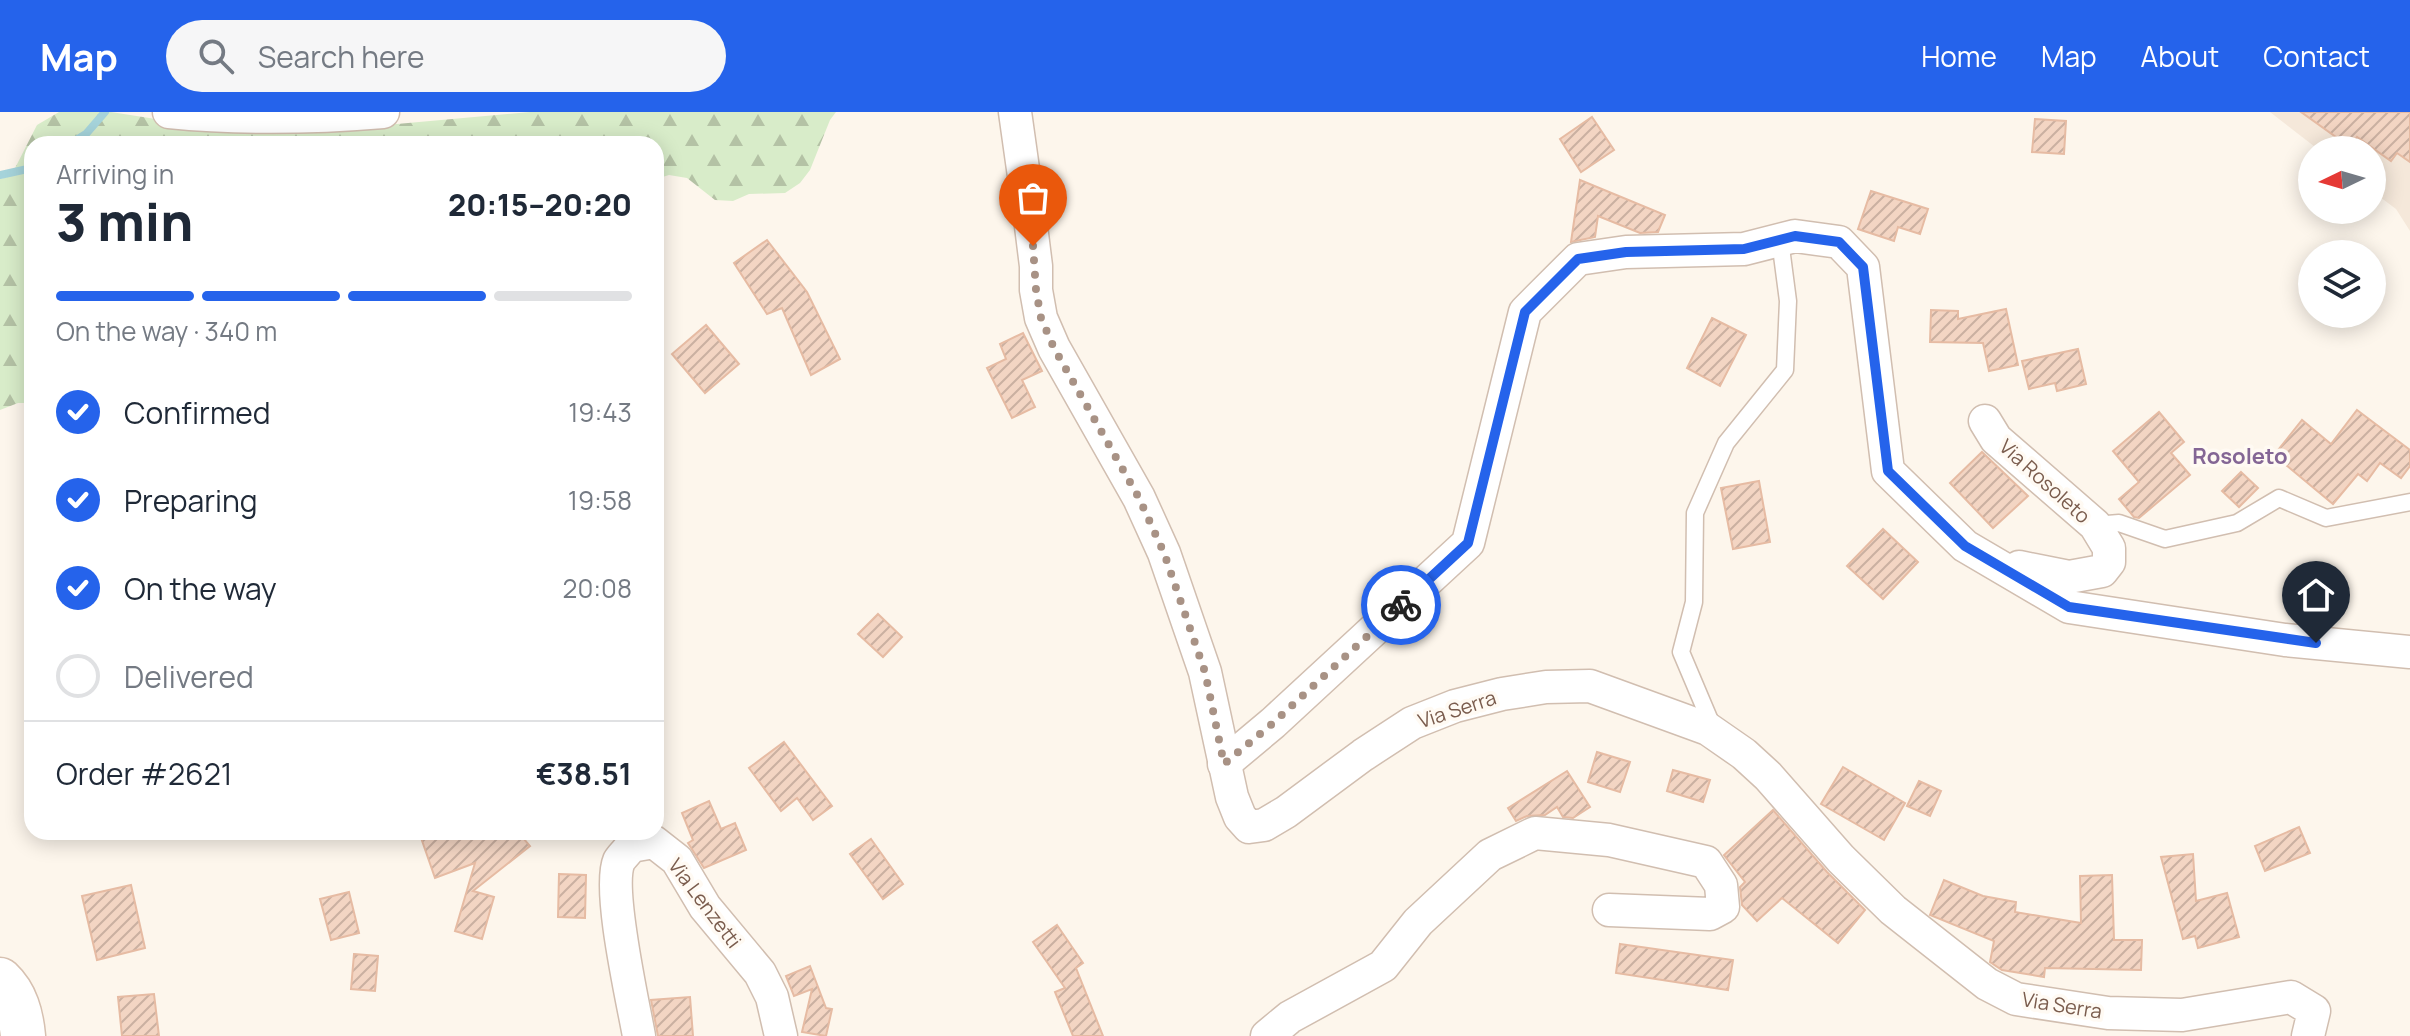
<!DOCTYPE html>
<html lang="en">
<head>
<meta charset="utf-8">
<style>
	:root { --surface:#fff; --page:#f6f6f7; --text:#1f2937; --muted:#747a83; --line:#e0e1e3; --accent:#2563eb }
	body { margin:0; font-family:Manrope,sans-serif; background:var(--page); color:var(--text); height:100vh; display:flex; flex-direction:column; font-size:30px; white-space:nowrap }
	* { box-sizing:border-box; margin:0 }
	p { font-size:26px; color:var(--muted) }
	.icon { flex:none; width:44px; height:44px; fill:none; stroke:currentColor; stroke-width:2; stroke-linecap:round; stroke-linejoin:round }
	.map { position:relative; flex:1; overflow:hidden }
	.sheet { position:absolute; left:24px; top:24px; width:640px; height:704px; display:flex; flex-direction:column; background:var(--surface); border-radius:24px; box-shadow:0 4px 20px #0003 }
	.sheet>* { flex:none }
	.needle { width:52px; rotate:265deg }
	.fabs { position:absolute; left:2298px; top:24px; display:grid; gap:16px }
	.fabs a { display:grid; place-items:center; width:88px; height:88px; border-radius:50%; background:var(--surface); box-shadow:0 4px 20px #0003; font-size:40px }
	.pin { position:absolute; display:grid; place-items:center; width:68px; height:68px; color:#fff; margin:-82px -34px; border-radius:50% 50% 50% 0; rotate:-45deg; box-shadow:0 0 8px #0007 }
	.pin .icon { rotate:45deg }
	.courier { position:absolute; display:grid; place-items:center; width:80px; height:80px; margin:-40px; border:6px solid #2563eb; border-radius:50%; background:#fff; color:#222; box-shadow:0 2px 10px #0007 }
	.head em { font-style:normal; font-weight:800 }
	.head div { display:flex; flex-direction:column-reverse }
	.head { display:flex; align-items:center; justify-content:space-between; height:136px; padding:0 32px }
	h1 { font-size:52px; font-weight:800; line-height:60px }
	.bar { display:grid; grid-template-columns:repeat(4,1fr); gap:12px 8px; align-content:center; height:96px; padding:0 32px }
	.bar i { height:10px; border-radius:6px; background:var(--line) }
	.bar .current { background:var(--accent) }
	.bar p { grid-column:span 4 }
	.line { display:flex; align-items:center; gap:20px; padding:0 32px; border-top:2px solid var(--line) }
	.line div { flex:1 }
	ol { padding:0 32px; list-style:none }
	li { display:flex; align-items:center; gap:24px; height:88px }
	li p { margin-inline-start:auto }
	li .icon { padding:8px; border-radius:50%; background:var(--accent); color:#fff; stroke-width:4 }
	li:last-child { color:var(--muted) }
	li i { width:44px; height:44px; border:4px solid var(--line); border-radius:50% }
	header { display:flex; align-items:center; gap:48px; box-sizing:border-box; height:112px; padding:0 40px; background:var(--accent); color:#fff }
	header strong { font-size:38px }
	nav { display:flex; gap:44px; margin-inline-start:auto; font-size:28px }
	.search { width:560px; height:72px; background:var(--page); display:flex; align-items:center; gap:20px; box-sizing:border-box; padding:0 28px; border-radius:44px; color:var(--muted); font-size:30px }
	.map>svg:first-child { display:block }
	.residential { fill:#f5e8da }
	.forest { fill:url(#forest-firs) }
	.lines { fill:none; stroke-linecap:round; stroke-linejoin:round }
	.stream { stroke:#a5d3da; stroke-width:8 }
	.building { fill:url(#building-hatch); stroke:#e6bba3; stroke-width:2 }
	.lane-casing { stroke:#d1beb0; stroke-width:19 }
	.street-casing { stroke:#d1beb0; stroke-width:35 }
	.secondary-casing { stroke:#d6c0b0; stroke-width:47 }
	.lane { stroke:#fff; stroke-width:16 }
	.street { stroke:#fff; stroke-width:32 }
	.secondary { stroke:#fff; stroke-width:44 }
	.done { stroke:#a89285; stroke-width:8; stroke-dasharray:0 14.4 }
	.route { stroke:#2563eb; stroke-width:10 }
	.labels { text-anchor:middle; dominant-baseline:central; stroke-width:7; stroke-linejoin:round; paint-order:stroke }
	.street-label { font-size:20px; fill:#7a5c4d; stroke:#fffaf3 }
	.neighbourhood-label { font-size:22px; font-weight:bold; fill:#846695; stroke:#fffaf3 }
</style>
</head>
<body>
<header>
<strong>Map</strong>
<div class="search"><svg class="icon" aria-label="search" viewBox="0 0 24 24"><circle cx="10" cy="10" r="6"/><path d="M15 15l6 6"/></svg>Search here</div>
<nav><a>Home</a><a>Map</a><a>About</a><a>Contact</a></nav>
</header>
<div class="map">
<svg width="2410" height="924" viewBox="0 0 2410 924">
	<defs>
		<pattern id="forest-firs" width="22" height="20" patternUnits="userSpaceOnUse" patternTransform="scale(2)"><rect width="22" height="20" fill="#d8ecc9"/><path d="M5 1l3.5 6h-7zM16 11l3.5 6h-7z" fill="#b4c2a5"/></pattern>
		<pattern id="building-hatch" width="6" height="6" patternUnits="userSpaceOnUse" patternTransform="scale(2)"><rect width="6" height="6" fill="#f3d5c3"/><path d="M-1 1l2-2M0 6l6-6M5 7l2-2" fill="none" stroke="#cab0a1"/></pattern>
	</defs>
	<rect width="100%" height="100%" fill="#fdf6ec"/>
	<path class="residential" d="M 2270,0 L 2410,0 L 2410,119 L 2396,97 L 2372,79 L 2372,38 L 2319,38 Z"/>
	<path class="forest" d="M 59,0 L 111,0 L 162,8 L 273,14 L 397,12 L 530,0 L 836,0 L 830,8 L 810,58 L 800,71 L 785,81 L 749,82 L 733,89 L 715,88 L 687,66 L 669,63 L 656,67 L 656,32 L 32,32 L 32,291 L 18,291 L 0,298 L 0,67 L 11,64 L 37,13 Z"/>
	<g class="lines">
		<g class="stream">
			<path d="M 70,32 L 86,22 L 105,0"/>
			<path d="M 0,63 L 32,56"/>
		</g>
	</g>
	<g class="building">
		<path d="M 2301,0 L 2410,0 L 2410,50 L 2397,41 L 2391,49 L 2357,25 L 2350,35 Z"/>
		<path d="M 1592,5 L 1614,38 L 1581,60 L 1560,27 Z"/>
		<path d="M 2035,7 L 2066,9 L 2064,42 L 2032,40 Z"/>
		<path d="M 1580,68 L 1665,103 L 1658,120 L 1640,121 L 1598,104 L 1595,125 L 1571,130 Z"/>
		<path d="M 1871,79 L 1928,97 L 1920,122 L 1898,115 L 1894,129 L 1858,117 Z"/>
		<path d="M 767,128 L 807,180 L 840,247 L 811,263 L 782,196 L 767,202 L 734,151 Z"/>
		<path d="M 2006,197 L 2018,253 L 1989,259 L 1983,231 L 1930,230 L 1931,198 L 1958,199 L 1958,207 Z"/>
		<path d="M 1712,206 L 1746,223 L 1720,274 L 1687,256 Z"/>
		<path d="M 706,213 L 739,252 L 705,281 L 672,242 Z"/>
		<path d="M 1023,221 L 1042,259 L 1022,268 L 1035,295 L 1012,306 L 987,256 L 1006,247 L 1000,232 Z"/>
		<path d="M 2078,237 L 2086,272 L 2057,279 L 2055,271 L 2029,277 L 2022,249 Z"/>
		<path d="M 2357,298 L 2410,338 L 2410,354 L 2401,366 L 2380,351 L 2367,369 L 2358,362 L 2333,392 L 2274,343 L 2302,308 L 2331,332 Z"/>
		<path d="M 2159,300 L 2184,330 L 2171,341 L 2190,363 L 2139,406 L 2134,405 L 2119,387 L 2139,370 L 2113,339 Z"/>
		<path d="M 1982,340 L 2028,384 L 1993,416 L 1950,371 Z"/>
		<path d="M 2241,360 L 2258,376 L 2239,395 L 2222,379 Z"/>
		<path d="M 1759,369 L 1770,430 L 1733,437 L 1721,376 Z"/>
		<path d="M 1883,417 L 1918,450 L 1883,487 L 1847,454 Z"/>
		<path d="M 878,502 L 902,525 L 883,545 L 858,522 Z"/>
		<path d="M 784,630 L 832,694 L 813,708 L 797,686 L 781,699 L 749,656 Z"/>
		<path d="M 1597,640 L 1630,650 L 1620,680 L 1588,670 Z"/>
		<path d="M 1843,655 L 1905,691 L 1884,728 L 1821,692 Z"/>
		<path d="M 1673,658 L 1710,668 L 1703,690 L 1667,679 Z"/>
		<path d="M 1567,659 L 1590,695 L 1573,706 L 1563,705 L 1557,695 L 1545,703 L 1527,704 L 1516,709 L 1508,696 Z"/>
		<path d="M 1919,669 L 1941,679 L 1930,704 L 1907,694 Z"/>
		<path d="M 709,689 L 721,717 L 735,711 L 746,738 L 704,756 L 688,731 L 693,728 L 682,701 Z"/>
		<path d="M 1773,698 L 1827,760 L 1865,798 L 1838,831 L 1782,786 L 1757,809 L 1742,793 L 1740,775 L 1745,770 L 1724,743 Z"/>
		<path d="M 2299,715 L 2310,741 L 2265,759 L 2255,734 Z"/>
		<path d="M 419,720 L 518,720 L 530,734 L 473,779 L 494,785 L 482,827 L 455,819 L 475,751 L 435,766 Z"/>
		<path d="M 871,727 L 903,772 L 883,787 L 850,742 Z"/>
		<path d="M 2193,742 L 2196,789 L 2227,781 L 2239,825 L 2198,836 L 2195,824 L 2183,827 L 2161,745 Z"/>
		<path d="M 559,762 L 586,763 L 585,806 L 558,805 Z"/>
		<path d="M 2112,763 L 2114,828 L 2142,828 L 2141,858 L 2045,856 L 2044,865 L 2002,858 L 1990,850 L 1994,829 L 1930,803 L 1944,768 L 1983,784 L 2016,790 L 2015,800 L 2081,811 L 2080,764 Z"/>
		<path d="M 131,773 L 145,836 L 97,848 L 82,784 Z"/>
		<path d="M 349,780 L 359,821 L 331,828 L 320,787 Z"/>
		<path d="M 1057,813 L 1083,851 L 1076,856 L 1103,924 L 1073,924 L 1055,880 L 1065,876 L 1033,830 Z"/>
		<path d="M 1620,832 L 1733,848 L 1728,878 L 1616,861 Z"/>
		<path d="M 354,842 L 378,844 L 375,879 L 351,877 Z"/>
		<path d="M 810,854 L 826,896 L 832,897 L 826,924 L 802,920 L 812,877 L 794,884 L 786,864 Z"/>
		<path d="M 154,882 L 159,924 L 122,924 L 118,885 Z"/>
		<path d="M 690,885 L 693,924 L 658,924 L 651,888 Z"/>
	</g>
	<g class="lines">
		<defs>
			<g id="lane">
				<path d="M 2095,413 L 2119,411 L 2165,427 L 2237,411 L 2279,386 L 2326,406 L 2410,390"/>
				<path d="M 1714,618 L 1681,540 L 1694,490 L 1695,401 L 1726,331 L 1785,258 L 1788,189 L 1780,128"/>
			</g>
			<g id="street">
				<path d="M 169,0 C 240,7 311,6 383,0"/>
				<path d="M 1015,0 L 1031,114 L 1036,154 L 1036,178 L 1041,206 L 1054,236 L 1139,386 L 1164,441 L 1205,560 L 1232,685 L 1240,705 L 1249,715 L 1264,713 L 1286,700 L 1363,643 L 1412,611 L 1455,594 L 1502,582 L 1546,575 L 1590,574 L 1708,617 L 1744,642 L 1768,664 L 1841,747 L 1893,798 L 1987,872 L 2016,887 L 2108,901 L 2182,903 L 2291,885 L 2314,899 L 2308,924"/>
				<path d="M 1985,309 L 1996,327 L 2095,413 L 2109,436 L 2109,450 L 2102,459 L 2069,465 L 2019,455"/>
				<path d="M 1224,652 L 1273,611 L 1468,431 L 1525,200 L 1578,147 L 1626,140 L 1744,137 L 1795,124 L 1839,130 L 1863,155 L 1888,359 L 1965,434 L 2069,495 L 2285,528 L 2410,540"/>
				<path d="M 639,924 C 633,890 607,777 619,749 C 622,744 628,739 631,734 L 654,730 L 677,748 L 705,795 L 760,861 L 772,885 L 781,924"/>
				<path d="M 1267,924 L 1290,905 L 1383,854 L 1418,810 L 1490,743 L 1535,721 L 1609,728 L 1706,750 L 1721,773 L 1723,795 L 1710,802 L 1609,798"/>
			</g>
			<path id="secondary" d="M 0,868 C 16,883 21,903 23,924"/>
		</defs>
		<use href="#lane" class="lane-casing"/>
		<use href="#street" class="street-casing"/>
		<use href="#secondary" class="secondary-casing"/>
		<use href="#lane" class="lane"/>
		<use href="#street" class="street"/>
		<use href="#secondary" class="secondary"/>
	</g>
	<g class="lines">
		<path class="done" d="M 1033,134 L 1036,178 L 1041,206 L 1054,236 L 1139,386 L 1164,441 L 1205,560 L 1224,652 L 1273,611 L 1401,493"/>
		<path class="route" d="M 1401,493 L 1468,431 L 1525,200 L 1578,147 L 1626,140 L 1744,137 L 1795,124 L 1839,130 L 1863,155 L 1888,359 L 1965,434 L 2069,495 L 2316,531"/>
	</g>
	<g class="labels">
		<g class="street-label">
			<text transform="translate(2045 369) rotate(42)">Via Rosoleto</text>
			<text transform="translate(1457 597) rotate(-18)">Via Serra</text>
			<text transform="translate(705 791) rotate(53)">Via Lenzetti</text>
			<text transform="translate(2062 893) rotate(9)">Via Serra</text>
		</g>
		<g class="neighbourhood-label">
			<text x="2240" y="344">Rosoleto</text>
		</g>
	</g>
</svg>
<div class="fabs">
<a><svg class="needle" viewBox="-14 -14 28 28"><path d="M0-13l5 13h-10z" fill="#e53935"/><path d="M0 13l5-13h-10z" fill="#747a83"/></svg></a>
<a><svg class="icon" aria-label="layers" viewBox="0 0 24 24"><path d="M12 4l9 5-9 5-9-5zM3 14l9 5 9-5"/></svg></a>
</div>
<div class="pin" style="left:1033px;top:134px;background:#ea580c"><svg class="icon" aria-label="bag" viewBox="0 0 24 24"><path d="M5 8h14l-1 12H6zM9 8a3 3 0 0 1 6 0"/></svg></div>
<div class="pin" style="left:2316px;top:531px;background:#1f2937"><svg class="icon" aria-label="home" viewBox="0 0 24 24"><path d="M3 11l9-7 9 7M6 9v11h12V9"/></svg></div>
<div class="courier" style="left:1401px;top:493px"><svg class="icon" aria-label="bike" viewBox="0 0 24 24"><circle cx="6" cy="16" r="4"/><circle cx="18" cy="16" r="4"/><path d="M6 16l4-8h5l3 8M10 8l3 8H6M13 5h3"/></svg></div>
<section class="sheet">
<div class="head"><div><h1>3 min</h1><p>Arriving in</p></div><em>20:15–20:20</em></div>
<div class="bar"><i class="current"></i><i class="current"></i><i class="current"></i><i></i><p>On the way · 340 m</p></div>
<ol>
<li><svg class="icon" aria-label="check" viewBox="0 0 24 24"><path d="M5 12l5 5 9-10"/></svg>Confirmed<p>19:43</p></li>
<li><svg class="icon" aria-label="check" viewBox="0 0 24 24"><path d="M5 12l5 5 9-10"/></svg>Preparing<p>19:58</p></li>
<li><svg class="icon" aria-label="check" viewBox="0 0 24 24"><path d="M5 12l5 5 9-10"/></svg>On the way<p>20:08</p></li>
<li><i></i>Delivered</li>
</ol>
<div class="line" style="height:104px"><div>Order #2621</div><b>€38.51</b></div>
</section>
</div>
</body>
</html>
